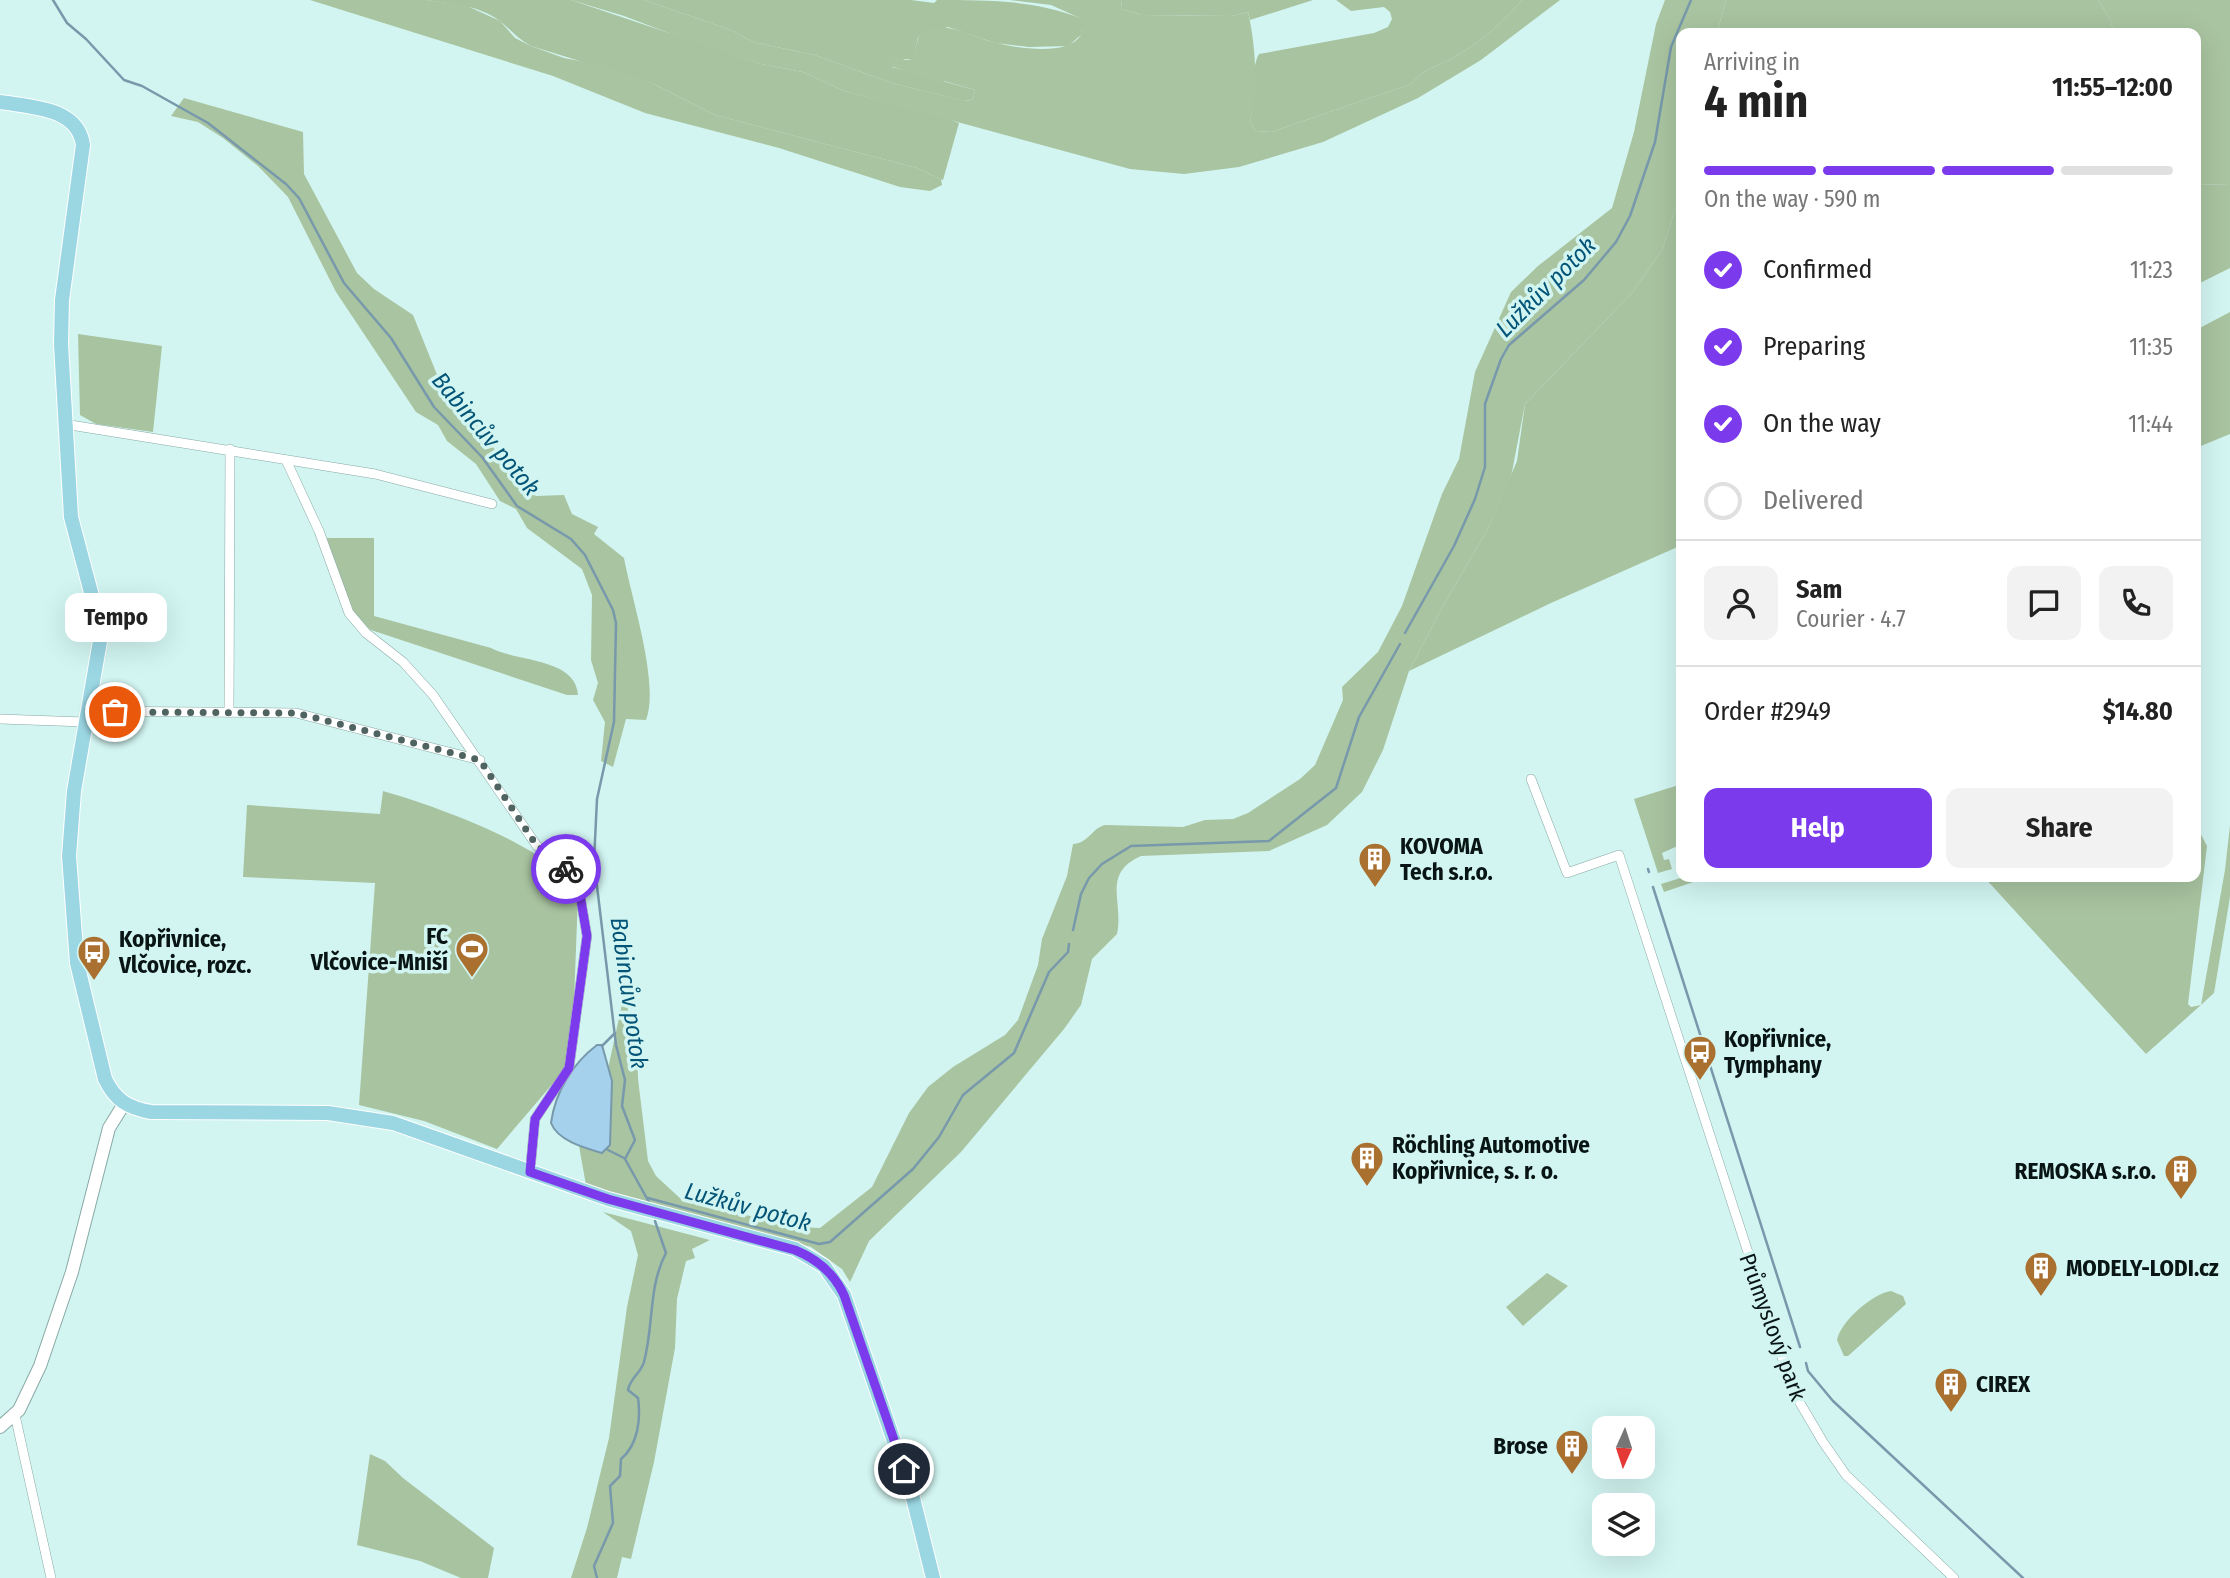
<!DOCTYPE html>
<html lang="en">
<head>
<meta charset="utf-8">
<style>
	:root { --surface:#fff; --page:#f2f2f2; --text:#222; --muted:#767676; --line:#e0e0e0; --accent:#7c3aed }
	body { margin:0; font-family:"Fira Sans Condensed",sans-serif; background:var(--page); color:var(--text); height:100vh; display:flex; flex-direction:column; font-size:26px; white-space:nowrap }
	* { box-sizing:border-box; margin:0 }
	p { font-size:23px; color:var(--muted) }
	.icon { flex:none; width:38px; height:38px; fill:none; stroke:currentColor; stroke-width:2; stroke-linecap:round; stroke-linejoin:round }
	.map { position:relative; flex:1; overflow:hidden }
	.panel { position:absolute; left:1676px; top:28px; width:525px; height:854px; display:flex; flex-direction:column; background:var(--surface); border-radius:14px; box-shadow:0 7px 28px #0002 }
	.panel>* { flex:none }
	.needle { width:46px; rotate:183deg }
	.tools { position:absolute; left:1592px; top:1416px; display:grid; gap:14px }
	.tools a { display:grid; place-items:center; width:63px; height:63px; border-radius:14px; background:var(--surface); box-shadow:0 7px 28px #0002; font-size:35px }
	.pin { position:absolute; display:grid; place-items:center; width:60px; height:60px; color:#fff; margin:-30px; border:4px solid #fff; border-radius:50%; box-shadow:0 2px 7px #0007 }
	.courier { position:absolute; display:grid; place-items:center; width:70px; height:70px; margin:-35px; border:5px solid #7c3aed; border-radius:50%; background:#fff; color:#222; box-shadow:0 2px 9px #0007 }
	.bubble { position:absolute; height:49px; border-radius:14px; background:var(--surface); box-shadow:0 7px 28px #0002; font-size:23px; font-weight:700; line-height:49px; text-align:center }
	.head em { font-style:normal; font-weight:700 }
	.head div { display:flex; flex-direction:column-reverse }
	.head { display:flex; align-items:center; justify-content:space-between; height:119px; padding:0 28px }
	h1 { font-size:46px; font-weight:700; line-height:52px }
	.bar { display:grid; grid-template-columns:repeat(4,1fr); gap:10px 7px; align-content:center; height:84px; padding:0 28px }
	.bar i { height:9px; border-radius:5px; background:var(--line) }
	.bar .on { background:var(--accent) }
	.bar p { grid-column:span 4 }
	.line { display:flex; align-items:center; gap:18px; padding:0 28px; border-top:2px solid var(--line) }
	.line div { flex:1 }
	.round { display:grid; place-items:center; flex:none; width:74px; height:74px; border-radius:14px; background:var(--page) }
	ol { padding:0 28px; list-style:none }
	li { display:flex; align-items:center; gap:21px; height:77px }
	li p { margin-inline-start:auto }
	li .icon { padding:7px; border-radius:50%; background:var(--accent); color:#fff; stroke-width:4 }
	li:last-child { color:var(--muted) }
	li i { width:38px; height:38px; border:4px solid var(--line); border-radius:50% }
	.button { display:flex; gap:14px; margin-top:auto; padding:14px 28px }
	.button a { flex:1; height:80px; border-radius:14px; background:var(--accent); color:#fff; font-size:28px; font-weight:700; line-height:80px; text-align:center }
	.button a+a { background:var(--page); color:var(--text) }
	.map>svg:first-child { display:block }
	.green { fill:#a8c3a0 }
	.forest { fill:#a9c4a0 }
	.water { fill:#a6d1ec; stroke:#7799ab; stroke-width:2 }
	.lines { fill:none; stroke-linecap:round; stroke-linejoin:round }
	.stream { stroke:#7799ab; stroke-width:2.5 }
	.minor-casing { stroke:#88a9a5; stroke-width:10 }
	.secondary-casing { stroke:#88a9a5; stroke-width:14 }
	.primary-casing { stroke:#fff; stroke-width:16 }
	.minor { stroke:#fff; stroke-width:9 }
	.secondary { stroke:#fff; stroke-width:12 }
	.primary { stroke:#9bd7e3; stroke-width:14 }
	.done { stroke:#4f6361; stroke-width:7; stroke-dasharray:0 12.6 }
	.route { stroke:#7c3aed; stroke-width:9 }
	.labels { text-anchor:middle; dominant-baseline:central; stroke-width:7; stroke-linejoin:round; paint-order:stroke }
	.poi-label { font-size:23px; font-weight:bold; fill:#081514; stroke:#d2f5f1; text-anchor:start }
	.street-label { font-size:23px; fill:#081514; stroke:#d2f5f1 }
	.water-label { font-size:24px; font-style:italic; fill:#035477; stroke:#d2f5f1 }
</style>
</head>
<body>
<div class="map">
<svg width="2230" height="1578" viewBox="0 0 2230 1578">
	<rect width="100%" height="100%" fill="#d2f5f1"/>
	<g class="green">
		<path d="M 426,0 L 571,0 L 761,64 L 803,72 L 844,91 L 943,117 L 959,123 L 943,180 L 917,168 L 715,115 L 654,84 L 531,46 C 518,39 512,31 501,22 C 480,5 452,4 426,0 Z"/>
		<path d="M 644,0 L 911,0 L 934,3 L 937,0 C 987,0 1036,0 1083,19 L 1081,35 L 1068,46 L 1029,47 L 995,43 L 948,27 L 918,37 L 913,59 L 897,59 L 892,67 L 975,90 L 973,99 L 966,101 L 895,84 L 815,55 L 753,42 L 731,30 Z"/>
		<path d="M 1121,0 L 1313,0 L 1250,20 L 1248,12 L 1231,16 L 1142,15 L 1122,9 Z"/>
		<path d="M 1336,0 L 1522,0 C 1504,22 1482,40 1458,55 C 1439,67 1426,66 1411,84 L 1271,132 L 1256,131 L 1250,122 C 1255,102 1250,69 1259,54 L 1374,33 L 1388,27 L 1392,19 L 1390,12 L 1384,7 L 1351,11 Z"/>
		<path d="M 1726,0 L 2098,0 L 2110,19 L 2114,33 L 1717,33 Z"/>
		<path d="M 2230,184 L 2230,268 L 2196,285 L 2196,185 Z"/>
		<path d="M 1682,188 L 1682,545 L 1551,603 L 1409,671 L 1442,608 L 1489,527 L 1517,461 L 1525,404 L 1632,293 L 1662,250 Z"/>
		<path d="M 2230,312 L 2230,434 L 2196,448 L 2196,330 Z"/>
		<path d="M 78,334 L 162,346 L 153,432 L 96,424 L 80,415 Z"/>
		<path d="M 325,538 L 374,538 L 374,616 L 491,648 C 517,662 576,658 578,695 L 567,695 L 371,630 C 344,612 336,567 325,538 Z"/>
		<path d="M 1682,784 L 1682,844 L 1662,853 L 1664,860 L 1669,859 L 1672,869 L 1658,873 L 1634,799 Z"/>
		<path d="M 383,791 C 432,805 557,848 578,895 L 574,1002 L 567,1067 L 497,1149 L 424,1121 L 359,1105 L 375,883 L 243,877 L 247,805 L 380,814 Z"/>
		<path d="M 2196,825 L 2207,846 L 2188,1004 L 2191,1007 L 2201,1005 L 2146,1054 L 1984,877 L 2196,877 Z"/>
		<path d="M 1684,877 L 1708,877 L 1664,892 L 1661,884 Z"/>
		<path d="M 1547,1273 L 1568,1286 L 1523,1326 L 1506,1307 Z"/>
		<path d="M 1891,1291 L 1903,1296 L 1906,1304 L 1848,1356 L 1844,1356 L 1837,1340 C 1840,1322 1873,1293 1891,1291 Z"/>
		<path d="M 370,1454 L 385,1461 L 403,1478 L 494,1548 L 488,1578 L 461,1578 L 420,1561 L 357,1545 Z"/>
	</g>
	<g class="forest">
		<path d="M 310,0 L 426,0 L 465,5 L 500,21 L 515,38 L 531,46 L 564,58 L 606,66 L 654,84 L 715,115 L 917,168 L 941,179 L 942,185 L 930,191 L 900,187 L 779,148 L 645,113 L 553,76 Z"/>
		<path d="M 571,0 L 644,0 L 731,30 L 753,42 L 815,55 L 895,84 L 967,101 L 973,99 L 975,90 L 944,81 L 935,82 L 888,65 L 887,58 L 890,55 L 906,60 L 912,59 L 920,32 C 945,19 969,36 993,42 C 1015,48 1067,57 1081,35 L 1082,19 L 1051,5 L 1010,0 L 1121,0 L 1122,9 L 1142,15 L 1231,16 L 1248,12 C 1256,47 1258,87 1250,122 L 1256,131 L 1271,132 L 1411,84 C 1426,66 1439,67 1458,55 C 1482,40 1504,22 1522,0 L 1560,0 L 1481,60 L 1418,98 L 1323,142 L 1239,167 L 1184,174 L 1130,169 L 844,91 L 803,72 L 761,64 L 695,43 L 624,16 Z"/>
		<path d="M 1665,0 L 1726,0 L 1717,33 L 1682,33 L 1682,188 L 1662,250 L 1632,293 L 1525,404 L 1511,477 L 1489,527 L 1442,608 L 1409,671 L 1383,750 L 1362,792 L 1327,825 L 1269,851 L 1141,856 C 1101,874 1124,902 1117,934 L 1092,959 L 1081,1005 L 1064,1029 L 961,1152 L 869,1241 L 850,1282 L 842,1269 L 811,1247 L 586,1185 L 579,1146 L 601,1153 L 610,1145 L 609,1064 L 624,995 L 637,1043 L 638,1079 L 648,1161 L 656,1176 L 682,1200 L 797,1227 L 820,1228 L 872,1187 L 909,1113 L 928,1087 L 953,1067 L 1005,1035 L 1018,1020 L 1038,965 L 1042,939 L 1067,876 L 1073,844 C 1089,843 1092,828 1105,825 L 1183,827 L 1205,820 L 1233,819 L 1248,813 L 1300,779 L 1315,765 L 1343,700 L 1342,687 L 1378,652 L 1402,606 L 1442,494 L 1459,459 L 1475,372 L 1511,292 L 1538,266 L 1612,208 L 1634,132 L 1656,24 Z"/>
		<path d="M 2098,0 L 2230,0 L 2230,184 L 2196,185 L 2196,33 L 2114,33 L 2110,19 Z"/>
		<path d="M 184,98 L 303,132 L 304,174 L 357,273 L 374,289 L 413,315 L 444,392 L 478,426 L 520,485 L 536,496 L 564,495 L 572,514 L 598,527 L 594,534 L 624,558 C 631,597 660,684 646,720 L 626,719 L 613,767 L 601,761 L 605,722 L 593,700 L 598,683 L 591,660 L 592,595 L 582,569 L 527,528 L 516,509 L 500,501 L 476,464 L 447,441 L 438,425 L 416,412 L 336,292 L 288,197 L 258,166 L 223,138 L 198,122 L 171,116 Z"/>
		<path d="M 2230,825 L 2230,897 L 2214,993 L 2201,1005 L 2225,870 Z"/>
		<path d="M 603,1212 L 710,1240 L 692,1249 L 695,1258 L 686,1261 L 677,1299 L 675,1348 L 654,1462 L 631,1559 L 622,1557 L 617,1578 L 571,1578 L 587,1528 L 609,1438 L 627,1307 L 638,1255 L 631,1231 Z"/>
	</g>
	<path class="water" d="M 597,1045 L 602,1045 L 612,1081 L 610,1145 L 602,1153 C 585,1148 558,1141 551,1123 C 555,1092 573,1063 597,1045 Z"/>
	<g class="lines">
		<g class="stream">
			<path d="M 53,0 L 67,23 L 86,39 L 124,80 L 142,86 L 208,123 L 286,184 L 299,198 L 344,283 L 391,338 L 434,407 L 482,457 L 517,506 L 571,539 L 585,555 L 613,610 L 616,623 L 614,722 L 597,799 L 594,861 L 616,1045 L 625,1080 L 622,1106 L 635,1140 L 625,1159 L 650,1204"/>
			<path d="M 1405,633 L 1454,546 L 1475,499 L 1485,467 L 1485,404 L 1501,359 L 1509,345 L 1584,280 L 1616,242 L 1630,216 L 1655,142 L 1671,47 L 1691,0"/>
			<path d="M 1648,869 L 1649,872"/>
			<path d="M 1653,887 L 1800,1347"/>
			<path d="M 1073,930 L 1081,894 L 1089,878 L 1102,864 L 1131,846 L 1269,841 L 1336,788 L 1359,717 L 1400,644"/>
			<path d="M 602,1046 L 615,1033"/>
			<path d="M 608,1150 L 624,1158"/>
			<path d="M 648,1198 L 819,1244 L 830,1242 L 913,1169 L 939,1137 L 963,1095 L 1014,1053 L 1049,972 L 1068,952 L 1069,944"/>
			<path d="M 1806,1363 L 1808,1371 L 1833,1401 L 2023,1578"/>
			<path d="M 597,1578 L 594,1566 L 613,1523 L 610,1486 L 620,1476 L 621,1459 C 638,1445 641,1419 638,1398 L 628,1390 C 630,1378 641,1373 644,1362 C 654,1325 648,1287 666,1253 L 655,1221"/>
		</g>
		<defs>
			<g id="minor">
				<path d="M 64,424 L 375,474 L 492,504"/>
				<path d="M 286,460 L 319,531 L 349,613 L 366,633 L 403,662 L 433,695 L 537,846 L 557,859 L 572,877 L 579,889 L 587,936 L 569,1068 L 535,1119 L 530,1172"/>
				<path d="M 87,711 L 296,713 L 480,760"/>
				<path d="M 229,713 L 230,449"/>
				<path d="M 0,719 L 85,722"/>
				<path d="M 1531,779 L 1567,873 L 1619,855 L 1793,1391 L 1823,1442 L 1846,1475 L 1954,1578"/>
				<path d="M 15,1415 L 51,1578"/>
			</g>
			<path id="secondary" d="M 0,1427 L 19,1410 L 40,1366 L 72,1272 L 109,1128 L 124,1104"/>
			<path id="primary" d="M 0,102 C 30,107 78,107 83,145 L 62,300 L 61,344 L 71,517 L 97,615 L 100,641 L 74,791 L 69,856 L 77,963 L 105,1079 C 115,1100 128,1108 151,1112 L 328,1113 L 393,1123 L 608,1199 L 795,1249 L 824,1266 L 844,1295 L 912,1494 L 933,1578"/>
		</defs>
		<use href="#minor" class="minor-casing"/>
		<use href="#secondary" class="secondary-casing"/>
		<use href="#primary" class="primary-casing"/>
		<use href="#minor" class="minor"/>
		<use href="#secondary" class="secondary"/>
		<use href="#primary" class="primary"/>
	</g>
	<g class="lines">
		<path class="done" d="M 115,712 L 296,713 L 480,760 L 537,846 L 557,859 L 566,869"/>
		<path class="route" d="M 566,869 L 579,889 L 587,936 L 569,1068 L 535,1119 L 530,1172 L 608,1199 L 795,1250 C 817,1259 834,1273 844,1295 L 904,1469"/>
	</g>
	<defs>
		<symbol id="building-pin" viewBox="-11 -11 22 30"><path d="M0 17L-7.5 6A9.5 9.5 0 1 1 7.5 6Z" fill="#aa7030" stroke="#d2f5f1"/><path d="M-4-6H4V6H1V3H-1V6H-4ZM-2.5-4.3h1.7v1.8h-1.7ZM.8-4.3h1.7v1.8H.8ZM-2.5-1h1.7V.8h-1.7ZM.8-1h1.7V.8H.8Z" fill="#fff"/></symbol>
		<symbol id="stadium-pin" viewBox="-11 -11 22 30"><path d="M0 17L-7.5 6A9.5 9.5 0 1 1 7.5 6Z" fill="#aa7030" stroke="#d2f5f1"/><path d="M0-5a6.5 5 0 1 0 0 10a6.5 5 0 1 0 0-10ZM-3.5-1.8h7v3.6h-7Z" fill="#fff"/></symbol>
		<symbol id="bus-pin" viewBox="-11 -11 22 30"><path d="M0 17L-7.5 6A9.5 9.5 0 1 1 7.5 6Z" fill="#aa7030" stroke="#d2f5f1"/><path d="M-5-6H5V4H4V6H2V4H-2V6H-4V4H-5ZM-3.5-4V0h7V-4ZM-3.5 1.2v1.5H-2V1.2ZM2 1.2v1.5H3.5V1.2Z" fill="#fff"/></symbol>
	</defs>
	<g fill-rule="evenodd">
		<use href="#building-pin" x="1356" y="840" width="38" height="52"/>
		<use href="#stadium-pin" x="453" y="930" width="38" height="52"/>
		<use href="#bus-pin" x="75" y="933" width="38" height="52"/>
		<use href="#bus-pin" x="1681" y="1033" width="38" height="52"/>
		<use href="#building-pin" x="1348" y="1139" width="38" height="52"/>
		<use href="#building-pin" x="2162" y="1152" width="38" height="52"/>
		<use href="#building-pin" x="2022" y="1249" width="38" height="52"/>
		<use href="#building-pin" x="1932" y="1365" width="38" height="52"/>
		<use href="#building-pin" x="1553" y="1427" width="38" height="52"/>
	</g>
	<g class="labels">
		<g class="poi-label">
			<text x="1400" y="846">KOVOMA<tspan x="1400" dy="26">Tech s.r.o.</tspan></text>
			<text x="448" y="936" text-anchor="end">FC<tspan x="448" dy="26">Vlčovice-Mniší</tspan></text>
			<text x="119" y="939">Kopřivnice,<tspan x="119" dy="26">Vlčovice, rozc.</tspan></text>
			<text x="1724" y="1039">Kopřivnice,<tspan x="1724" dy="26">Tymphany</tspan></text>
			<text x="1392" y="1145">Röchling Automotive<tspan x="1392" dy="26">Kopřivnice, s. r. o.</tspan></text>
			<text x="2156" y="1171" text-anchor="end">REMOSKA s.r.o.</text>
			<text x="2066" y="1268">MODELY-LODI.cz</text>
			<text x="1976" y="1384">CIREX</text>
			<text x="1548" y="1446" text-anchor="end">Brose</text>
		</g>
		<g class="street-label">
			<text transform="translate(1773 1327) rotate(70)">Průmyslový park</text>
		</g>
		<g class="water-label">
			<text transform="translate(1546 287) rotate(-45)">Lužkův potok</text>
			<text transform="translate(486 434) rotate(50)">Babincův potok</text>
			<text transform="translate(629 993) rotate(82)">Babincův potok</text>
			<text transform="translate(748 1207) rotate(15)">Lužkův potok</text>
		</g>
	</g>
</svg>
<div class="tools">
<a><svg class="needle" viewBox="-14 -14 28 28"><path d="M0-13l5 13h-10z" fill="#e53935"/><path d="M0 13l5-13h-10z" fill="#767676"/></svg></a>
<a><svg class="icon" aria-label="layers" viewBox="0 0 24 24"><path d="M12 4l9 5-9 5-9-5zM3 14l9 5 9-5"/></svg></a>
</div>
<div class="pin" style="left:115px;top:712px;background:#ea580c"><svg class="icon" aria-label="bag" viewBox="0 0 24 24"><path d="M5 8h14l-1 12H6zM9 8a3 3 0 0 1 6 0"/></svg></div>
<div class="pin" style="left:904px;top:1469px;background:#1f2937"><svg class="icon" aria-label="home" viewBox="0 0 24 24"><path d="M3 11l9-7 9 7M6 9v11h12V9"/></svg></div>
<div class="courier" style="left:566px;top:869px"><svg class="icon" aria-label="bike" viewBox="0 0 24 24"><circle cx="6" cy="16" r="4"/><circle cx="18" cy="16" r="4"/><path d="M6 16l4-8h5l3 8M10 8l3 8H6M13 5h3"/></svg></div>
<div class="bubble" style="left:65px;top:593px;width:102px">Tempo</div>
<section class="panel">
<div class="head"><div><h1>4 min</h1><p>Arriving in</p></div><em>11:55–12:00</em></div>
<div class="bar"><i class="on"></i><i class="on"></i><i class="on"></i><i></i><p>On the way · 590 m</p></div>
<ol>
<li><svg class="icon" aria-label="check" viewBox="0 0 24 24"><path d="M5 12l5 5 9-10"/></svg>Confirmed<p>11:23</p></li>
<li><svg class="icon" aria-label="check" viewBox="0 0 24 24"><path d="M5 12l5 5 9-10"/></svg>Preparing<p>11:35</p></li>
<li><svg class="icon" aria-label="check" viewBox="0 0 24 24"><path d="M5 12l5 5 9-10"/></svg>On the way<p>11:44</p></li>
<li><i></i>Delivered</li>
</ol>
<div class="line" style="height:126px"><a class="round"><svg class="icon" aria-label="person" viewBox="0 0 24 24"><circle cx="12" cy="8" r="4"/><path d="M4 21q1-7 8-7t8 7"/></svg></a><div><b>Sam</b><p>Courier · 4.7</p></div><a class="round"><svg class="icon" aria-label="chat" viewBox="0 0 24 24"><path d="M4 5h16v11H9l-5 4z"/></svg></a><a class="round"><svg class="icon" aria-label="phone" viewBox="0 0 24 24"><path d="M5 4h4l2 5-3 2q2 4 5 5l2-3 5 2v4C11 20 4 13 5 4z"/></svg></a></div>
<div class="line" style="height:91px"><div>Order #2949</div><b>$14.80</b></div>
<div class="button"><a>Help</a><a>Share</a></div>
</section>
</div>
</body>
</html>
